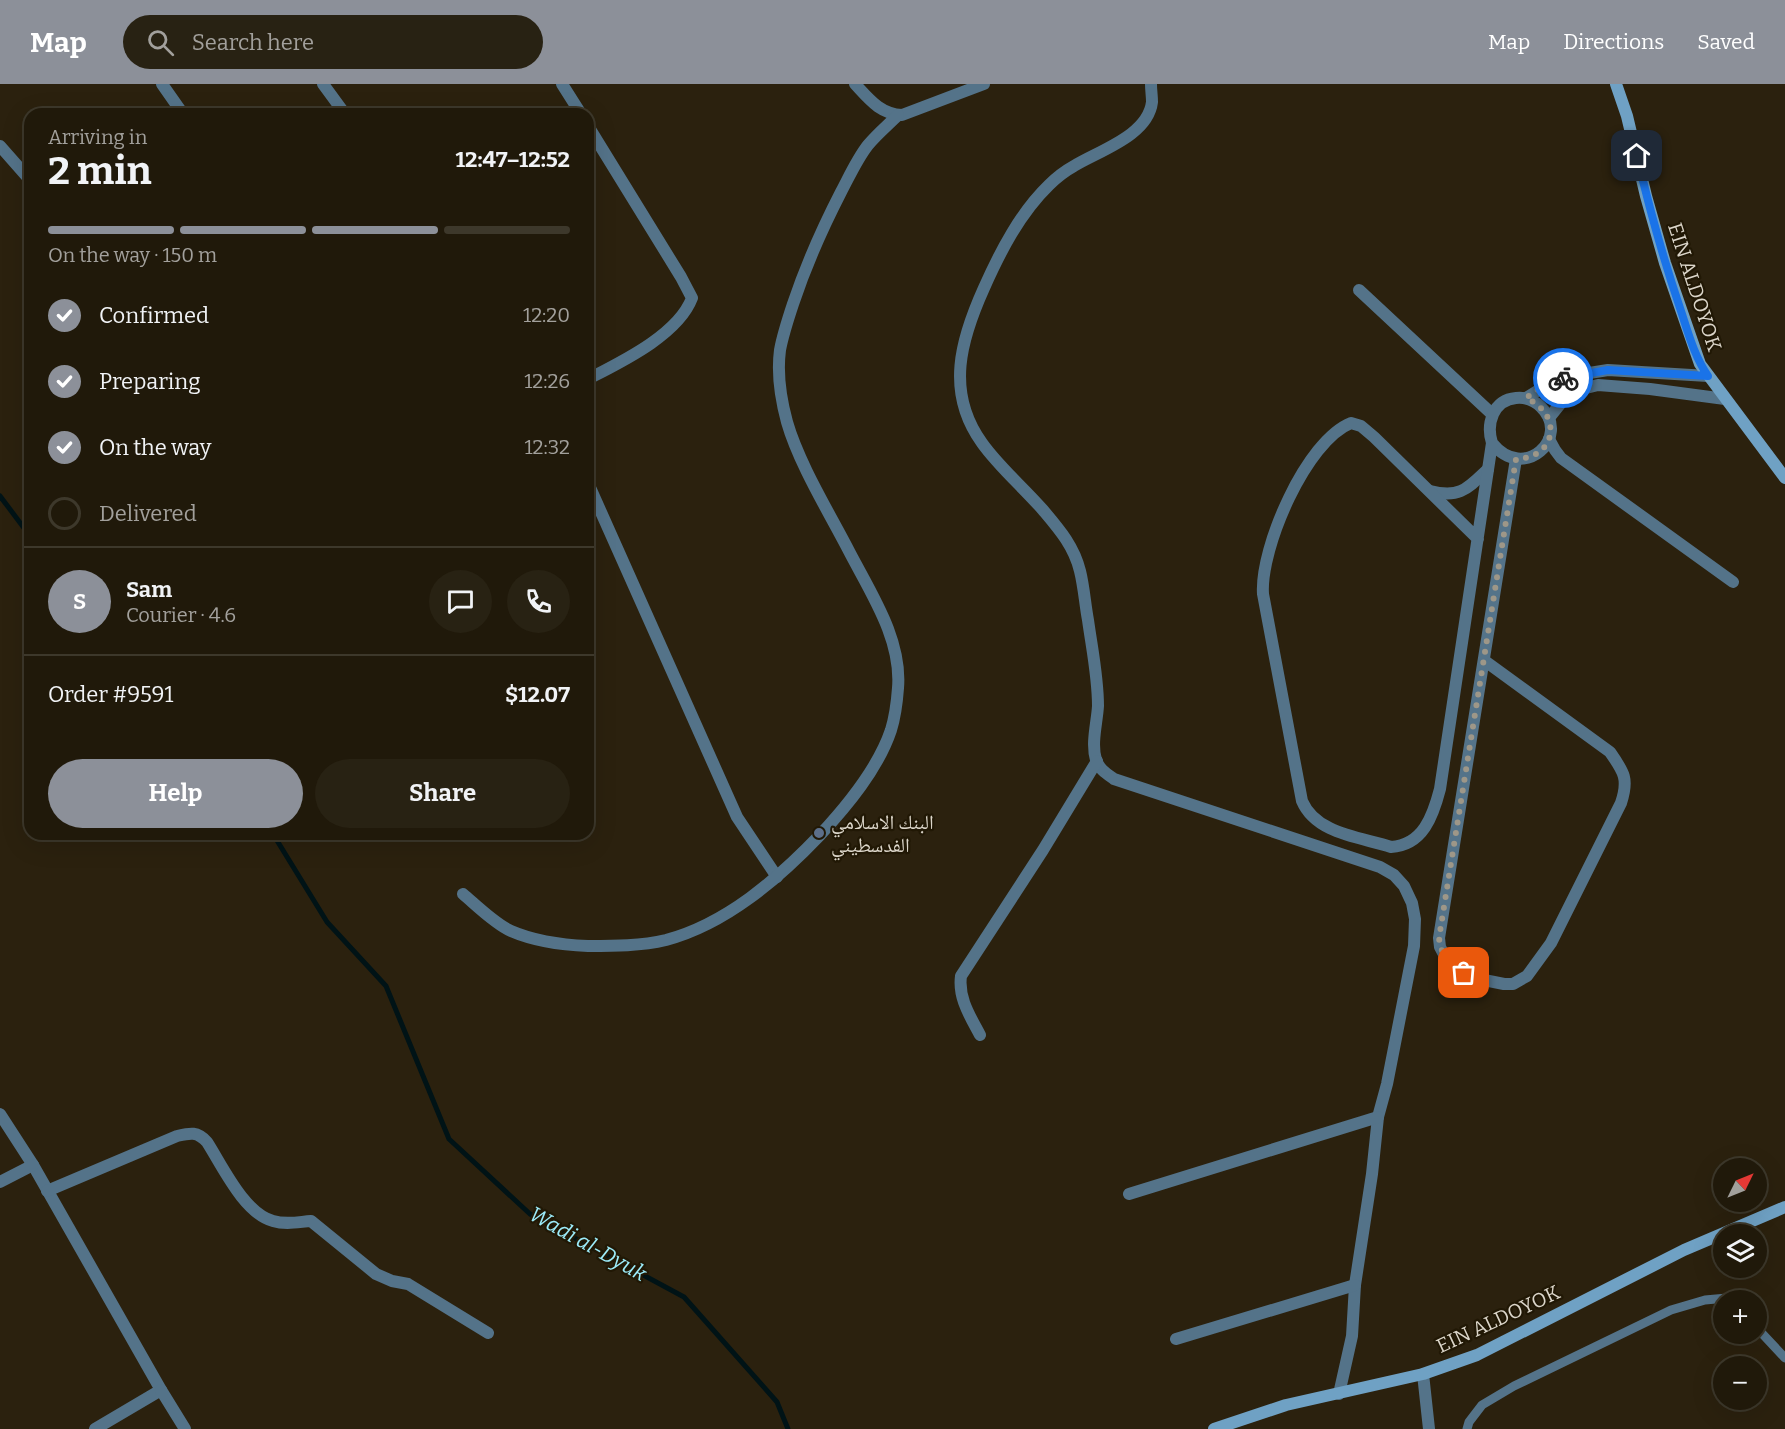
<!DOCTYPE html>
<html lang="en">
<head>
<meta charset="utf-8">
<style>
	:root { --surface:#20190a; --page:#282213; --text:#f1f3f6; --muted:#a2a09c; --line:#3d382b; --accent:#8c9099 }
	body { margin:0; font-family:Bitter,"Noto Naskh Arabic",serif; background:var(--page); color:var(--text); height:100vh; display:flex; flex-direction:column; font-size:22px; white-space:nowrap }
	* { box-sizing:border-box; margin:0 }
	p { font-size:20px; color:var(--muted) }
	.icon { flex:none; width:33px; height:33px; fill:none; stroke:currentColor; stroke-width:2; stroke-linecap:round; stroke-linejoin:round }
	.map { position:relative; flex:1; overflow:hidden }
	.details { position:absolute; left:24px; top:24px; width:570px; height:732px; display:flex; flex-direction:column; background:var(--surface); border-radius:18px; box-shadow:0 6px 24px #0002,0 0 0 2px var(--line) }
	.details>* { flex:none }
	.needle { width:39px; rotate:47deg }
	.tools { position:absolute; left:1713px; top:1074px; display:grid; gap:12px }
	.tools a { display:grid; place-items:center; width:54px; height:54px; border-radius:50%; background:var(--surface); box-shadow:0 6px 24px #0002,0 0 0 2px var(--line); font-size:30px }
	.pin { position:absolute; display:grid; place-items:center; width:51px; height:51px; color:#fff; margin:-26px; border-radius:12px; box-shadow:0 3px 9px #0006 }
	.courier { position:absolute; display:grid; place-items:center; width:60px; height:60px; margin:-30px; border:4px solid #1a73e8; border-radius:50%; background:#fff; color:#222; box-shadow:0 2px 8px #0007 }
	.summary em { font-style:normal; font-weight:700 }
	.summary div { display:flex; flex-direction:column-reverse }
	.summary { display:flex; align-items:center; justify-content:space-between; height:102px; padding:0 24px }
	h1 { font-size:39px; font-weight:700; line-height:45px }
	.bar { display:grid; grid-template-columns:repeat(4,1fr); gap:9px 6px; align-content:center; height:72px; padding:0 24px }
	.bar i { height:8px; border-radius:4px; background:var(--line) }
	.bar .current { background:var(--accent) }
	.bar p { grid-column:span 4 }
	.line { display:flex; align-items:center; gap:15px; padding:0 24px; border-top:2px solid var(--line) }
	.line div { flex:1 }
	.round { display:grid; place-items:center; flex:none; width:63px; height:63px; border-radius:32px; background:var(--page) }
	ol { padding:0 24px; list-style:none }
	li { display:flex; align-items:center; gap:18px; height:66px }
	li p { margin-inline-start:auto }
	li .icon { padding:6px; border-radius:50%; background:var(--accent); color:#fff; stroke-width:4 }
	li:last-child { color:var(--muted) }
	li i { width:33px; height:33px; border:3px solid var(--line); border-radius:50% }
	.action { display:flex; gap:12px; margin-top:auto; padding:12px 24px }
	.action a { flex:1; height:69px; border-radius:36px; background:var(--accent); color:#fff; font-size:24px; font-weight:700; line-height:69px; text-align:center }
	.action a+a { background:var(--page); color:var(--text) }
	header { display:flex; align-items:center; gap:36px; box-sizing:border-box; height:84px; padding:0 30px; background:var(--accent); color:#fff }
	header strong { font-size:28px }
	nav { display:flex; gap:33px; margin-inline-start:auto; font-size:21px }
	.search { width:420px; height:54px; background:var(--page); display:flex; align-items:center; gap:15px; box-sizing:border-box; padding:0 21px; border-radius:33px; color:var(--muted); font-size:22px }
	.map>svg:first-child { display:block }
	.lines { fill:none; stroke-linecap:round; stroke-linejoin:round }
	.stream { stroke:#001316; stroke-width:5 }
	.lane { stroke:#547389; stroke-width:9 }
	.street { stroke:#547389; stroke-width:12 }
	.secondary { stroke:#6fa1c4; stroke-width:12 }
	.done { stroke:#9e9788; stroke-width:6; stroke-dasharray:0 10.8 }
	.route { stroke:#1a73e8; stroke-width:8 }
	.service-dot { fill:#5c6f8a; stroke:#211805; stroke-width:2 }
	.labels { text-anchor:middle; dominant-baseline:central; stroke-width:4.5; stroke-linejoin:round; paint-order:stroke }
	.street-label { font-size:20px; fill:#dcd6ca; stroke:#211805 }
	.poi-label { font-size:20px; fill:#dcd6ca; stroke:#211805; text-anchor:start }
	.water-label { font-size:21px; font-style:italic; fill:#9decfa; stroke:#211805 }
</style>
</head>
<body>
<header>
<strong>Map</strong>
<div class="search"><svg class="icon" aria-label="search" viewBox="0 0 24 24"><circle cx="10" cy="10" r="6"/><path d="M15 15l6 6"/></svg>Search here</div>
<nav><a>Map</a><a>Directions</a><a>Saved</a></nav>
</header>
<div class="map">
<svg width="1785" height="1345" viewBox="0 0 1785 1345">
	<rect width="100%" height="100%" fill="#2b210e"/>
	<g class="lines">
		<g class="stream">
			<path d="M 0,412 L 30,452"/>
			<path d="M 273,750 L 327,838 L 386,902 L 449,1055 L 530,1130 L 684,1213 L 777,1318 L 788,1345"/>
		</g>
		<g class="lane">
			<path d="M 1756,1243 L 1785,1274"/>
			<path d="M 1467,1345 L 1469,1338 L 1482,1321 L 1514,1302 L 1671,1226 L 1705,1216 L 1727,1214 L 1730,1216"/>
		</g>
		<g class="street">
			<path d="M 162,0 L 183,30"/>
			<path d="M 323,0 L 345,30"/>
			<path d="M 562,0 L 581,30"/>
			<path d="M 855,0 C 869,15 880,30 902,31 L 984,0"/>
			<path d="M 1151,0 C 1151,6 1152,12 1152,18 C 1148,52 1098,67 1074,82 C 1065,87 1056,94 1049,101 C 1020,129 1000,168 984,204 C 961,255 945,308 982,359 C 999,383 1023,403 1043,426 C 1059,445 1074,462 1080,487 C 1084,503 1085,520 1088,536 C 1092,565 1098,593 1098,622 C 1097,639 1091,659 1096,676 C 1099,685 1107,690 1114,695 L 1380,783 L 1394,791 L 1404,802 L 1412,819 L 1415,835 L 1414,862 L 1387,1000 L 1378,1033 L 1372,1090 L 1355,1201 L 1352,1252 L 1339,1310"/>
			<path d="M 588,42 L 681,193 L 692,214 C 678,251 621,278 588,295"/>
			<path d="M 0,62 L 30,96"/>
			<path d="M 1359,206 L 1492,330"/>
			<path d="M 1526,314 L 1558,294 L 1608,286 L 1708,292"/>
			<path d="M 1549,334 L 1565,314 L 1582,305 L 1598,301 L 1650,305 L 1725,315"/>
			<path d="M 1549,355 L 1555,366 L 1561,374 L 1733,498"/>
			<path d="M 588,399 L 737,733 L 777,793"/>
			<path d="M 1430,407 C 1460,415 1468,404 1488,385"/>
			<path d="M 1478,455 L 1374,353 L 1361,342 L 1351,339 C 1306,357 1260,464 1263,510 L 1302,717 C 1316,750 1360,753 1391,763 C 1423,761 1433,732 1440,705 L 1492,359 C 1486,340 1493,316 1516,314 C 1526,313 1535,317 1541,323 C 1572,353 1524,399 1492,359"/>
			<path d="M 1485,577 L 1610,668 C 1624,688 1629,695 1621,719 L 1551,859 L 1527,892 L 1513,900 L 1504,900 L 1484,896 L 1464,889 L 1449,880 L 1440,863 L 1439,854 L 1516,375"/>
			<path d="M 463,810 C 476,821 495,840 511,847 C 534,857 563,861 588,862 C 614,862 641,862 666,856 C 726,840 778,795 820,751 C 847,722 878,685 891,646 C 895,633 897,618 898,604 C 902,556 872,511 850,469 C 830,430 799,380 787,338 C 781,316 777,289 780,266 C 783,250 788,235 793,220 C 806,181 822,145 841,108 C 849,93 857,75 868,61 C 877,50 888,41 898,31"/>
			<path d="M 980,951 C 970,932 958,914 961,892 L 1043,766 L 1097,677"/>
			<path d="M 0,1030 L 33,1081 L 161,1306 L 95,1345"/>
			<path d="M 0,1098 L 33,1081"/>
			<path d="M 47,1107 L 177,1052 C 190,1049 197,1047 207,1058 C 223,1083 244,1129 273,1137 C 286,1141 298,1138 311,1137 L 376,1190 L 392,1197 L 408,1200 L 488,1249"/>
			<path d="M 1129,1110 L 1378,1033"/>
			<path d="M 1176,1255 L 1355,1201"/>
			<path d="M 1423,1290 L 1429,1345"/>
			<path d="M 161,1306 L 185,1345"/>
		</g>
		<g class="secondary">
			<path d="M 1616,0 L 1627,32 L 1646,112 L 1665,179 L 1700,280 L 1785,394"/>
			<path d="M 1214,1345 L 1286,1321 L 1423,1290 L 1477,1271 L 1684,1166 L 1785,1123"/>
		</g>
	</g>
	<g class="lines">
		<path class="done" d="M 1464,889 C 1449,880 1441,872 1439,854 L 1516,375 C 1557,374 1563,330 1526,314 L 1543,302 L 1563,294"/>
		<path class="route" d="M 1563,294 L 1608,286 L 1708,292 C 1694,272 1688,248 1680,224 C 1663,174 1649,123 1637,72"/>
	</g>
	<circle class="service-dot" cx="819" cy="749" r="6"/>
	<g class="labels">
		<g class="street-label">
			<text transform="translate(1695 203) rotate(72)">EIN ALDOYOK</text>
			<text transform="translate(1498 1235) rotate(-25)">EIN ALDOYOK</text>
		</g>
		<g class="poi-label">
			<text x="831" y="738">البنك الاسلامي<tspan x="831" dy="23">الفدسطيني</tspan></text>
		</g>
		<g class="water-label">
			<text transform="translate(588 1160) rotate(29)">Wadi al-Dyuk</text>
		</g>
	</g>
</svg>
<div class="tools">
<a><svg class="needle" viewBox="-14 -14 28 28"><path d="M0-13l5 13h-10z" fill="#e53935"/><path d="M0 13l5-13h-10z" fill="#a2a09c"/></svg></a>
<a><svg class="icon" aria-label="layers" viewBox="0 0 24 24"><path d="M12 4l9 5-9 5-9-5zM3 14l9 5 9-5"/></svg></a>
<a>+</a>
<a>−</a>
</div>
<div class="pin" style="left:1464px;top:889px;background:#ea580c"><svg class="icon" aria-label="bag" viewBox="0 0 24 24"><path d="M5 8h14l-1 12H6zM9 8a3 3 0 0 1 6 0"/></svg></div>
<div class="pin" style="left:1637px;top:72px;background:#1f2937"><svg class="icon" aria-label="home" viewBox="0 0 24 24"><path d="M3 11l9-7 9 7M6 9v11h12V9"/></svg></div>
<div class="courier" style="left:1563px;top:294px"><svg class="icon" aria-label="bike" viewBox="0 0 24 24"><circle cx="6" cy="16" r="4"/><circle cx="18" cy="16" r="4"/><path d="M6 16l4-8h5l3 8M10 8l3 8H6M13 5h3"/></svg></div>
<section class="details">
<div class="summary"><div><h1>2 min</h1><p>Arriving in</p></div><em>12:47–12:52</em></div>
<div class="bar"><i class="current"></i><i class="current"></i><i class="current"></i><i></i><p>On the way · 150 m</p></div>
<ol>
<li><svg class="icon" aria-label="check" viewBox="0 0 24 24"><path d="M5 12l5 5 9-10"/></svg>Confirmed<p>12:20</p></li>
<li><svg class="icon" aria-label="check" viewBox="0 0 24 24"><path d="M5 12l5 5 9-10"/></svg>Preparing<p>12:26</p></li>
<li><svg class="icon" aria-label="check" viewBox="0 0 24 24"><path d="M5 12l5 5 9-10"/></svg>On the way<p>12:32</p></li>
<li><i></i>Delivered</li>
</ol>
<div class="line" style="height:108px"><b class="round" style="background:var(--accent);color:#fff">S</b><div><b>Sam</b><p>Courier · 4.6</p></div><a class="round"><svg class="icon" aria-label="chat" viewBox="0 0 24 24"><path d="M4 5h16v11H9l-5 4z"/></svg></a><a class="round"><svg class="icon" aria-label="phone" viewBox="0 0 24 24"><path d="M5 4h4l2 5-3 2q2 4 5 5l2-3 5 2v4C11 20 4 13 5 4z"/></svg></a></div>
<div class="line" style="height:78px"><div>Order #9591</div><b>$12.07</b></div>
<div class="action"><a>Help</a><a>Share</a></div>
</section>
</div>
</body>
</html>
